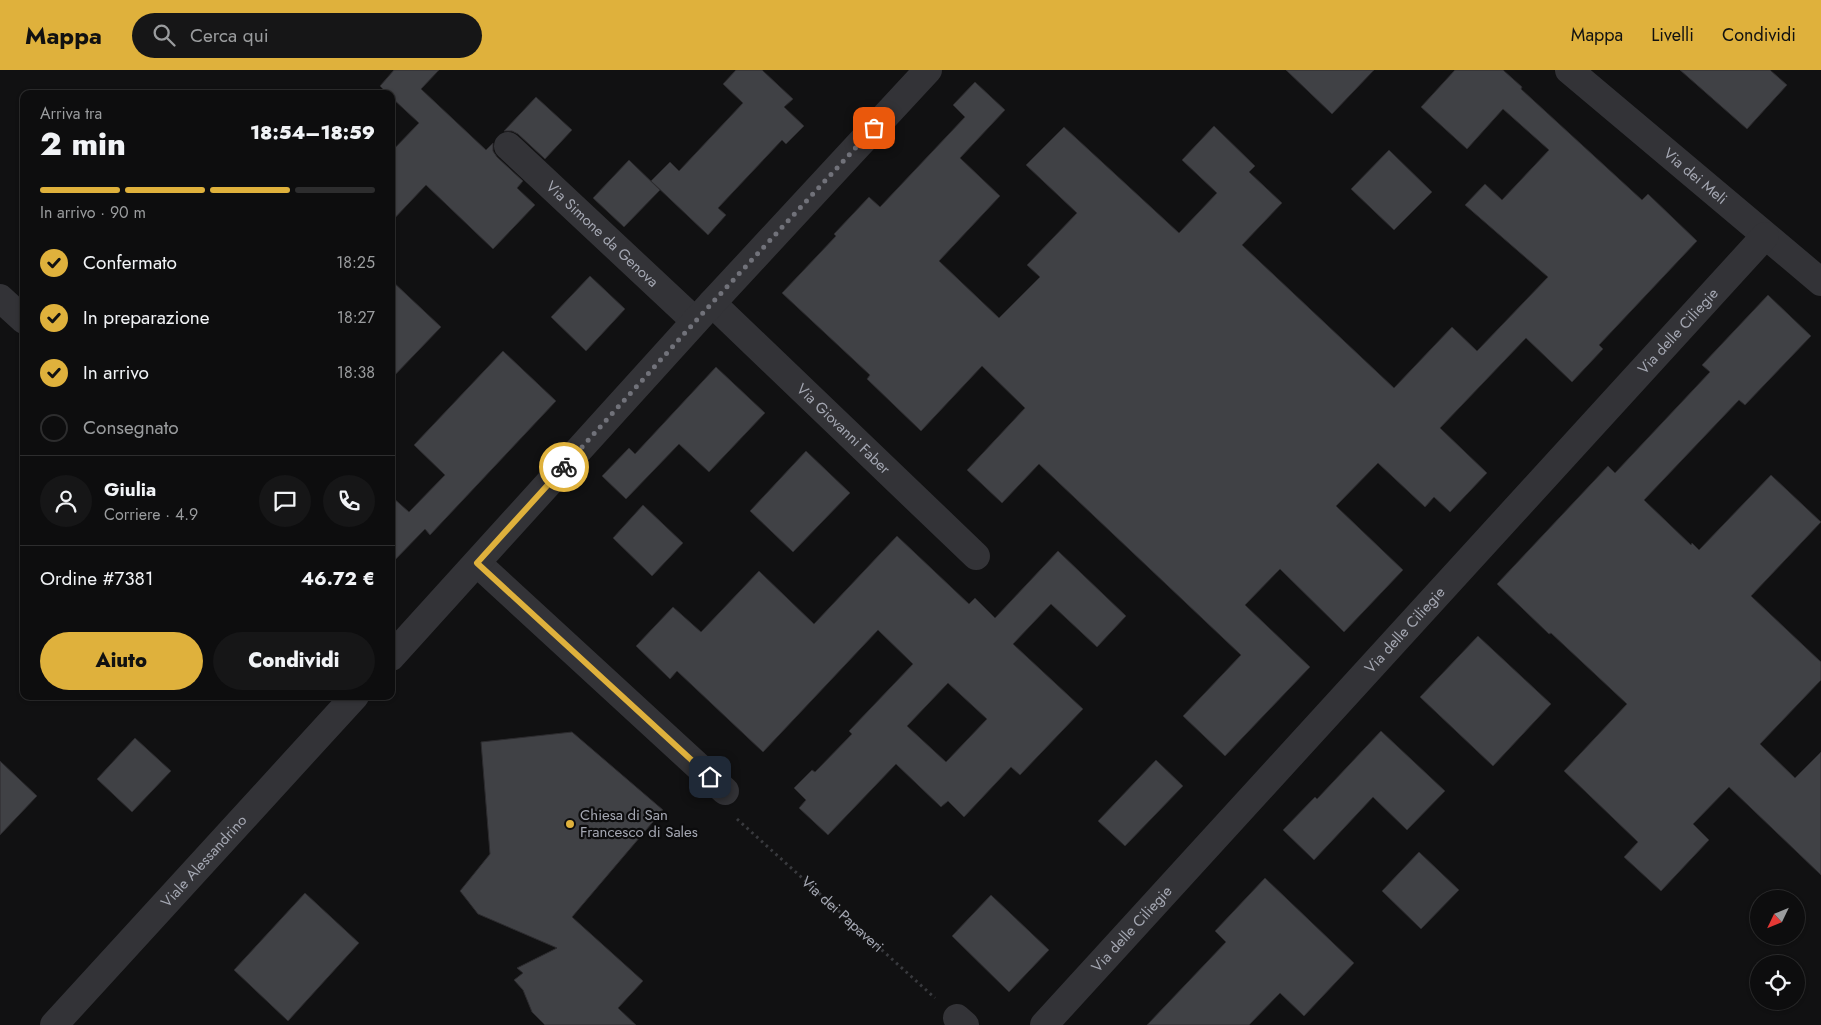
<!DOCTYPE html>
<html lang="it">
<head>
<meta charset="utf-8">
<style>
	:root { --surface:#0d0d0e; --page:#161617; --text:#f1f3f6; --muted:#9a9c9e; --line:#2d2d2e; --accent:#dfb13c }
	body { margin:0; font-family:Jost,sans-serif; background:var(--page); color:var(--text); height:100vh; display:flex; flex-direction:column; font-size:19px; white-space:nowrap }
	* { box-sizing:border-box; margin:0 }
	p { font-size:16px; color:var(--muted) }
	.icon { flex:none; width:28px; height:28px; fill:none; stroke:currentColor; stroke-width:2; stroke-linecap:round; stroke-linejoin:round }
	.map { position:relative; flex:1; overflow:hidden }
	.drawer { position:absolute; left:20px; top:20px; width:375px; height:610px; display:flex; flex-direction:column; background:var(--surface); border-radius:10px; box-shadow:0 1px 4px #0004,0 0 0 1px var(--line) }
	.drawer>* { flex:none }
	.needle { width:32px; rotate:227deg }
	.controls { position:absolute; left:1750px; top:820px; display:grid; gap:10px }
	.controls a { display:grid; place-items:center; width:55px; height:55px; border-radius:50%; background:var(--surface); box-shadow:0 1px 4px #0004,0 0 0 1px var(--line); font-size:25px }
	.pin { position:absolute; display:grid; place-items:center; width:42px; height:42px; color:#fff; margin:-21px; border-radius:10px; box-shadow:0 2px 8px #0006 }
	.courier { position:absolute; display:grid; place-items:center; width:50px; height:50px; margin:-25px; border:4px solid #dfb13c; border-radius:50%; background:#fff; color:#222; box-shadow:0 1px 6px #0007 }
	.summary em { font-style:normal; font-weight:800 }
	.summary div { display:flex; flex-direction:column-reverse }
	.summary { display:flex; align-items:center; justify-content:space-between; height:85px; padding:0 20px }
	h1 { font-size:32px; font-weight:800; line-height:38px }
	.bar { display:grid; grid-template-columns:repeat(4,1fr); gap:8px 5px; align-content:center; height:60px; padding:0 20px }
	.bar i { height:6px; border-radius:4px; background:var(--line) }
	.bar .current { background:var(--accent) }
	.bar p { grid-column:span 4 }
	.line { display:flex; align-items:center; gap:12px; padding:0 20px; border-top:1px solid var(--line) }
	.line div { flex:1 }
	.round { display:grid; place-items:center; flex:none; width:52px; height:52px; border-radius:26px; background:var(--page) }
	ol { padding:0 20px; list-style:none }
	li { display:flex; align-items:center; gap:15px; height:55px }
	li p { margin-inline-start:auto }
	li .icon { padding:5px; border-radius:50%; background:var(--accent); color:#111; stroke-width:4 }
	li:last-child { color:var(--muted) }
	li i { width:28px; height:28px; border:2px solid var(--line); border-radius:50% }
	.button { display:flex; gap:10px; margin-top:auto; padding:10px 20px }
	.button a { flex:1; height:58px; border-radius:30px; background:var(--accent); color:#111; font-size:20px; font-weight:800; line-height:58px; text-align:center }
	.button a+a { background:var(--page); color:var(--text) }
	header { display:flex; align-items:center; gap:30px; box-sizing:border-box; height:70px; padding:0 25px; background:var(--accent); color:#111 }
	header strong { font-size:24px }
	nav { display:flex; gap:28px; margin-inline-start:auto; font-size:18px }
	.search { width:350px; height:45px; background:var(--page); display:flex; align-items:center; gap:12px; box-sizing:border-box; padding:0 18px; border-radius:28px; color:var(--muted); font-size:19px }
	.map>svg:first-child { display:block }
	.building { fill:#404145; stroke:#2c2b2e; fill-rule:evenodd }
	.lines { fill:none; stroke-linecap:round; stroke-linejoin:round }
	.path { stroke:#393a3e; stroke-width:3; stroke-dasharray:2.5 4; stroke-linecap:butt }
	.minor { stroke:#333337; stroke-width:28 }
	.done { stroke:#71727a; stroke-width:5; stroke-dasharray:0 9 }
	.route { stroke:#dfb13c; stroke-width:6 }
	.poi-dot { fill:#dfb13c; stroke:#0c0c0d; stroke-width:2 }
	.labels { text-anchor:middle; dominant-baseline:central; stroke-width:4.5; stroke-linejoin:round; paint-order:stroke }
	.street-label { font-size:15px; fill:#a4a7b2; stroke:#0c0c0d }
	.poi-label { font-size:15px; fill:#a4a7b2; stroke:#0c0c0d; text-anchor:start }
</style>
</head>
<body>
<header>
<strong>Mappa</strong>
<div class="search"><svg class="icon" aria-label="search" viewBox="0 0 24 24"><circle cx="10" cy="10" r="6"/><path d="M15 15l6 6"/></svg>Cerca qui</div>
<nav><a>Mappa</a><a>Livelli</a><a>Condividi</a></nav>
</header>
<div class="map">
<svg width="1821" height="955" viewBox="0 0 1821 955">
	<rect width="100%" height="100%" fill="#111112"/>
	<g class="building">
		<path d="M 394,0 L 439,0 L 421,19 L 486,80 L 493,73 L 493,81 L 497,87 L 523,111 L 517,118 L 535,135 L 493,179 L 426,115 L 391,152 L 391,82 L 419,53 L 391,27 L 391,24 L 388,24 L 380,16 Z"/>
		<path d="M 736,0 L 762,0 L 793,29 L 784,37 L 804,56 L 786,74 L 782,70 L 718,138 L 726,145 L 708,165 L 651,111 L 670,92 L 679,101 L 743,33 L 723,14 Z"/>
		<path d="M 1286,0 L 1374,0 L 1332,44 Z"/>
		<path d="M 1455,0 L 1503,0 L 1522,17 L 1521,19 L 1642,130 L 1648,124 L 1697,171 L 1599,275 L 1603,279 L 1572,312 L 1526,268 L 1440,358 L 1487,403 L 1450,442 L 1434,427 L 1425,437 L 1378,393 L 1336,436 L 1403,500 L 1344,562 L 1280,499 L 1245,535 L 1310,597 L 1225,686 L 1183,646 L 1241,585 L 1039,394 L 1002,433 L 967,400 L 1025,338 L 982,296 L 921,361 L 867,309 L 870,305 L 782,223 L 836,166 L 834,164 L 869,127 L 880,137 L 965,47 L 953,35 L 975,12 L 1005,40 L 960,88 L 1000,126 L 939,191 L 999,248 L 1040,207 L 1027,195 L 1077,143 L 1026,95 L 1064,57 L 1179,163 L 1217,123 L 1182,90 L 1214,56 L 1255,96 L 1249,102 L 1282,133 L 1242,175 L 1394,318 L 1452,257 L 1477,281 L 1548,207 L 1465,135 L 1485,114 L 1502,130 L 1549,80 L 1503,39 L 1467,79 L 1421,37 Z"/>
		<path d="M 1680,0 L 1770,0 L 1787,15 L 1747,59 Z"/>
		<path d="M 536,27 L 572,60 L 545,89 L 518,64 L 512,61 L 504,61 Z"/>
		<path d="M 1389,80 L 1432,122 L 1394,160 L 1351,119 Z"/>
		<path d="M 629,90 L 660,120 L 624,157 L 593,128 Z"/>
		<path d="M 590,206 L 625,239 L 586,281 L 551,247 Z"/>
		<path d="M 391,210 L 441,257 L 391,309 Z"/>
		<path d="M 1768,225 L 1811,266 L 1745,335 L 1739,330 L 1644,430 L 1691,475 L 1692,473 L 1699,480 L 1771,405 L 1821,452 L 1751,526 L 1821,592 L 1821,610 L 1760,674 L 1795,708 L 1821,682 L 1821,805 L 1729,717 L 1693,754 L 1709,770 L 1661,821 L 1624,787 L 1638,772 L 1564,701 L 1627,634 L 1551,563 L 1549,564 L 1497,514 L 1608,396 L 1615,403 L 1710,302 L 1702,295 Z"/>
		<path d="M 503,281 L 556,331 L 430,465 L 425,459 L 391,494 L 391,426 L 409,442 L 445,405 L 414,375 Z"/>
		<path d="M 716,297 L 765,343 L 709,402 L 679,374 L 626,429 L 602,406 L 629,378 L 635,384 Z"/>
		<path d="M 806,381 L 850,423 L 793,482 L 750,441 Z"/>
		<path d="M 643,435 L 683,473 L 652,506 L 613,468 Z"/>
		<path d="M 897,466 L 969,534 L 975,528 L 995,548 L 1058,481 L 1126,546 L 1097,577 L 1051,534 L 1013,574 L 1083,639 L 1020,705 L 1011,697 L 964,747 L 948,731 L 941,737 L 896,694 L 828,765 L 799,738 L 806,730 L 794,718 L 812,700 L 815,702 L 852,664 L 849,661 L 913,594 L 878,560 L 763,682 L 677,601 L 670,609 L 636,576 L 673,537 L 701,562 L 759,501 L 814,554 ZM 948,613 L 987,649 L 946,692 L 907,656 Z"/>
		<path d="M 1478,566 L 1551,634 L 1493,696 L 1420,627 Z"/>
		<path d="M 1381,661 L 1445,721 L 1407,760 L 1373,727 L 1314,790 L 1283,760 L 1315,727 L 1317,729 Z"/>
		<path d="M 572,662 L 663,740 L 572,847 L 643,911 L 618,938 L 636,955 L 545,955 L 532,942 L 523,920 L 514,910 L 523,903 L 517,898 L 557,878 L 478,844 L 460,821 L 490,784 L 481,672 Z"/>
		<path d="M 135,668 L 171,701 L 132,742 L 97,709 Z"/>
		<path d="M 1156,690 L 1183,716 L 1125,776 L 1098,751 Z"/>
		<path d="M 0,691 L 37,726 L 0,765 Z"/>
		<path d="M 1419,782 L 1459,820 L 1421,859 L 1382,821 Z"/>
		<path d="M 1265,808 L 1354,893 L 1304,946 L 1280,923 L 1249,955 L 1147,955 L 1226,872 L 1215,861 Z"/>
		<path d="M 305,823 L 359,873 L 288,951 L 234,900 Z"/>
		<path d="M 991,825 L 1049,880 L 1009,922 L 952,866 Z"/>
	</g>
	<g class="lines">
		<path class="path" id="s1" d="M 737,749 L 935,928"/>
		<g class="minor">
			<path id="s2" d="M 1569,0 L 1821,212"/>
			<path id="s3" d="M 508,76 L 695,251"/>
			<path d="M 0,228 L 24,250"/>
			<path id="s4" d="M 712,233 L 976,486"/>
			<path d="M 477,493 L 725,721"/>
			<path d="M 391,587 L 712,233 L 928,0"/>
			<path d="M 957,948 L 965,955"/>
			<path id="s5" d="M 54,955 L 355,626"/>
			<path id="s6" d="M 1044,955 L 1765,166"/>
		</g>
	</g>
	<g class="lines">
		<path class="done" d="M 564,397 L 712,233 L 874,58"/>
		<path class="route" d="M 564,397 L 477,493 L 710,707"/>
	</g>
	<circle class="poi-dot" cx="570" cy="754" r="5"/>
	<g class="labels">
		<g class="street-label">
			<text stroke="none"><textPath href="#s2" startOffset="165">Via dei Meli</textPath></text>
			<text stroke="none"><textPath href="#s3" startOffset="129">Via Simone da Genova</textPath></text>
			<text stroke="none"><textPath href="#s6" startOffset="940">Via delle Ciliegie</textPath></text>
			<text stroke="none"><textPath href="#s4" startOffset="182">Via Giovanni Faber</textPath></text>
			<text stroke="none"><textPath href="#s6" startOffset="535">Via delle Ciliegie</textPath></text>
			<text stroke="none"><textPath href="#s5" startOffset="222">Viale Alessandrino</textPath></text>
			<text stroke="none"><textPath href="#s1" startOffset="142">Via dei Papaveri</textPath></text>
			<text stroke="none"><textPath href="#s6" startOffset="130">Via delle Ciliegie</textPath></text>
		</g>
		<g class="poi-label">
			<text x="580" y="745">Chiesa di San<tspan x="580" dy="17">Francesco di Sales</tspan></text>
		</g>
	</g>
</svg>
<div class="controls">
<a><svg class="needle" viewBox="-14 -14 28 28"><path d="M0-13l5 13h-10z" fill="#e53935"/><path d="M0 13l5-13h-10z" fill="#9a9c9e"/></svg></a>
<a><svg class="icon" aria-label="locate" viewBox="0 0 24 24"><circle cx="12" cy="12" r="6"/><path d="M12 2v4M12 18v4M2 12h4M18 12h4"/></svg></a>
</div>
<div class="pin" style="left:874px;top:58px;background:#ea580c"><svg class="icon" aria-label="bag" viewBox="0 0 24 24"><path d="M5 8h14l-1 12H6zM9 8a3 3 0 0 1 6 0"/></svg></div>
<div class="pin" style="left:710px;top:707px;background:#1f2937"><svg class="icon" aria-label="home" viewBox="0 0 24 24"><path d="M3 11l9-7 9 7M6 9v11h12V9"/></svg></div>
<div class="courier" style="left:564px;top:397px"><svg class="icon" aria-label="bike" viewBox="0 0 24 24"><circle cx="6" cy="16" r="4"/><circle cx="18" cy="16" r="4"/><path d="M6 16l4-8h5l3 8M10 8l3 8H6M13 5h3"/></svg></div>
<section class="drawer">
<div class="summary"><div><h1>2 min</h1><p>Arriva tra</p></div><em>18:54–18:59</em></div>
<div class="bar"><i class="current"></i><i class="current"></i><i class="current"></i><i></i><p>In arrivo · 90 m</p></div>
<ol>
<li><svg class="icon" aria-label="check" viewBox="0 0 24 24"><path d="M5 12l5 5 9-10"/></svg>Confermato<p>18:25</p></li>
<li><svg class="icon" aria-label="check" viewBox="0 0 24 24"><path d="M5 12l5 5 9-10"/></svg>In preparazione<p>18:27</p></li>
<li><svg class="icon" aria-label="check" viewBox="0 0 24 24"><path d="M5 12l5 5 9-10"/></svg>In arrivo<p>18:38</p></li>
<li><i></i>Consegnato</li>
</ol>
<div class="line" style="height:90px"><a class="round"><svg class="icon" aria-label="person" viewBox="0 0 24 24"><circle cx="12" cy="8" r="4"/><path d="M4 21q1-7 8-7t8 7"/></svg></a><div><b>Giulia</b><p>Corriere · 4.9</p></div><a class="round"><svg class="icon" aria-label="chat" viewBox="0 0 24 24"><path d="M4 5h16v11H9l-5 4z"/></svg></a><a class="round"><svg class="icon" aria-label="phone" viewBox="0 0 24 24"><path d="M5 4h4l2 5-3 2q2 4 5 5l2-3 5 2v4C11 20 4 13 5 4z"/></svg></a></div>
<div class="line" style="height:65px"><div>Ordine #7381</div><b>46.72 €</b></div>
<div class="button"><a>Aiuto</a><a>Condividi</a></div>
</section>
</div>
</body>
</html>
